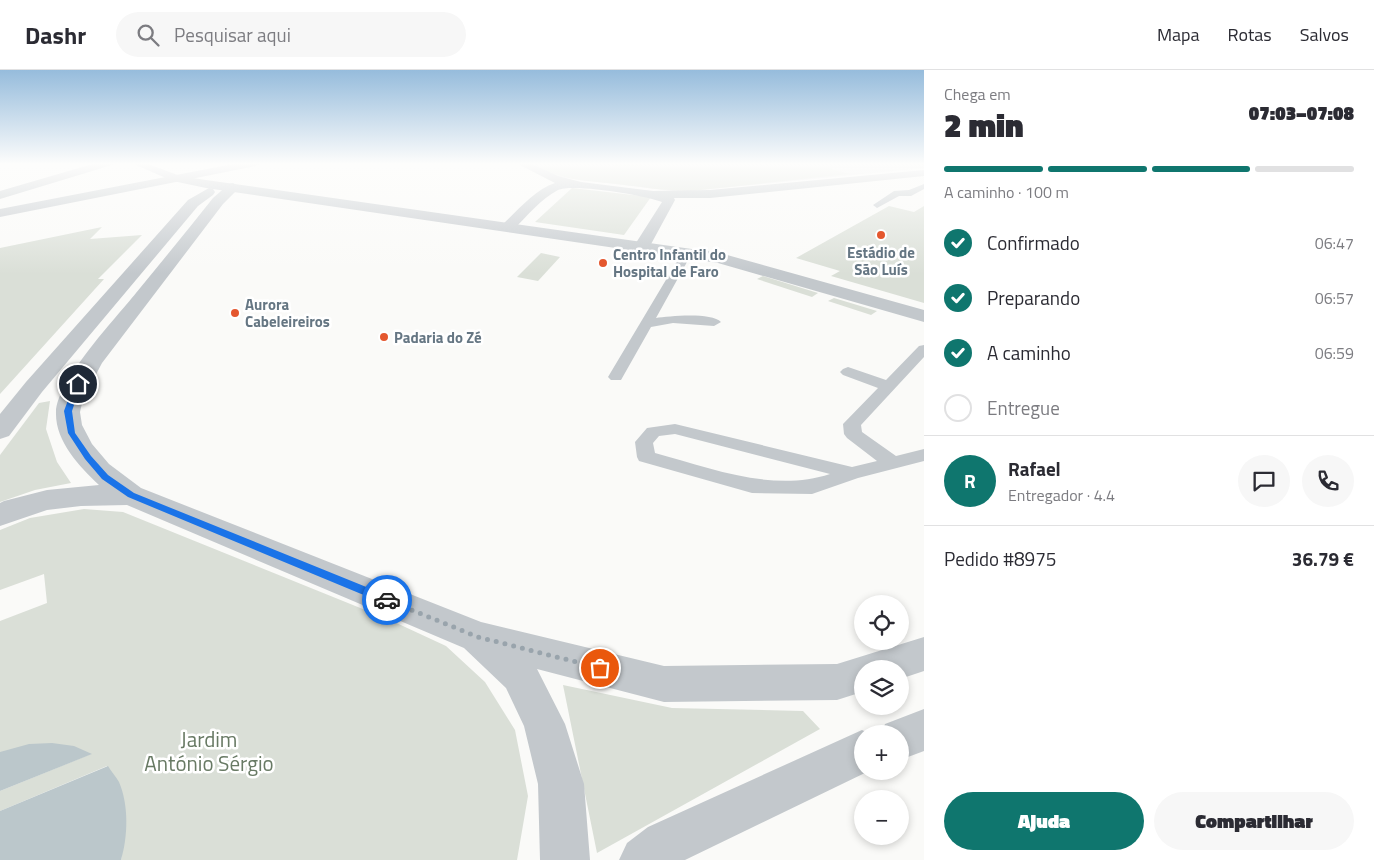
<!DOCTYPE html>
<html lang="pt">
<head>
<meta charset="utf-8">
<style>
	:root { --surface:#fff; --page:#f7f7f7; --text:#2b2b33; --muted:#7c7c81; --line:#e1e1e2; --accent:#0f766e }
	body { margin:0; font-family:"Titillium Web",sans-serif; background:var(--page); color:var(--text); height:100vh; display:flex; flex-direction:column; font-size:19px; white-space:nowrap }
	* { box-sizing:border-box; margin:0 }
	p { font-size:16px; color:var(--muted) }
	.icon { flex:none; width:28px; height:28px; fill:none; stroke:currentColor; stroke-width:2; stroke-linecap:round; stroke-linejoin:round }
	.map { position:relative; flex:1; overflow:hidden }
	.side { display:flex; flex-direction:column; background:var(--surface); width:450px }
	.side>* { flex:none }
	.fabs { position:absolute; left:854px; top:525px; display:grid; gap:10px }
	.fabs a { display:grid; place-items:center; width:55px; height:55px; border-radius:50%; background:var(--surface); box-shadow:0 2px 8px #0003; font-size:25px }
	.pin { position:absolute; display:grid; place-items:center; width:42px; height:42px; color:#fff; margin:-21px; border:2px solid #fff; border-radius:50%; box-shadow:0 1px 5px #0007 }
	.courier { position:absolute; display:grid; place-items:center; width:50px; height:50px; margin:-25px; border:4px solid #1a73e8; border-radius:50%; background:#fff; color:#222; box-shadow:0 1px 6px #0007 }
	.overview em { font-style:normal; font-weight:800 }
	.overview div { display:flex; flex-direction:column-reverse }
	.overview { display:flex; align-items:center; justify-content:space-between; height:85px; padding:0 20px }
	h1 { font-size:32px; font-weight:800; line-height:38px }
	.bar { display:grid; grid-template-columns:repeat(4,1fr); gap:8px 5px; align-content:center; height:60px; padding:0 20px }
	.bar i { height:6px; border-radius:4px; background:var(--line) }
	.bar .active { background:var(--accent) }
	.bar p { grid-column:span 4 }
	.line { display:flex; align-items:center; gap:12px; padding:0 20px; border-top:1px solid var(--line) }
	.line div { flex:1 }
	.round { display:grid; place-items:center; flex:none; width:52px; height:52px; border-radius:26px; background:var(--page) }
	ol { padding:0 20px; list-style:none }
	li { display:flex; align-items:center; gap:15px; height:55px }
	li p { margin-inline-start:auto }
	li .icon { padding:5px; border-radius:50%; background:var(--accent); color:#fff; stroke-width:4 }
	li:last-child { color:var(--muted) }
	li i { width:28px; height:28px; border:2px solid var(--line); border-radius:50% }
	.cta { display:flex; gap:10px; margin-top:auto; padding:10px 20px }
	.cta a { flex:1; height:58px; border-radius:30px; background:var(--accent); color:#fff; font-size:20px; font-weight:800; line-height:58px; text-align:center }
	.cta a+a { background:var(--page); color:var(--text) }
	header { display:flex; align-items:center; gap:30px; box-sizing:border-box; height:70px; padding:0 25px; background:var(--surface); border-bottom:1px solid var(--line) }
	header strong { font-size:24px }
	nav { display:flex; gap:28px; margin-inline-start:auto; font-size:18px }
	.search { width:350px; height:45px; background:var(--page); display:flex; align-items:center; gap:12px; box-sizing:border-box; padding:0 18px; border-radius:28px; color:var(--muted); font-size:19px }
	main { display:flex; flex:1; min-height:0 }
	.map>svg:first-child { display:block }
	.built { fill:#e8e9e9 }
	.green { fill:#dadfd7 }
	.water { fill:#bbc7cb }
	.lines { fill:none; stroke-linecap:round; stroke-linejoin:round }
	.service { fill:#c3c8cc; fill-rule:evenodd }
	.minor { fill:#c3c8cc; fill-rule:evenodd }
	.tertiary { fill:#c3c8cc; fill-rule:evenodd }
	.route { fill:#1a73e8 }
	.done { stroke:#99a4ac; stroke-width:5; stroke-dasharray:0 9 }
	.poi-dot { fill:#e4572e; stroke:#fff; stroke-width:2 }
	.labels { text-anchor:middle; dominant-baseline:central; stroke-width:5; stroke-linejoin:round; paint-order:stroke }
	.far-poi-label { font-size:15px; font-weight:bold; fill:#657683; stroke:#fff; text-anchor:start }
	.near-park-label { font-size:21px; fill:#687a64; stroke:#fff }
</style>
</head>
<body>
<header>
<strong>Dashr</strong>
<div class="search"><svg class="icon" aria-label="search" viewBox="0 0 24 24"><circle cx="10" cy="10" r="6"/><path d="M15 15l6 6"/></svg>Pesquisar aqui</div>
<nav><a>Mapa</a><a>Rotas</a><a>Salvos</a></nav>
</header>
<main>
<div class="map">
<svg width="924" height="790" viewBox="0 0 924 790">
	<rect width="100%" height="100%" fill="#fafaf8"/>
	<path class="built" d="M 530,93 L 924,93 L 924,98 L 691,121 L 672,121 L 558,107 Z"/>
	<g class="green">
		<path d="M 621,93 L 658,97 L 825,97 L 849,104 L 691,121 C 666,121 642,117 617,114 C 591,111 564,111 541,98 L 609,97 Z"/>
		<path d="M 572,118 L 651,127 L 624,165 L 535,152 Z"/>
		<path d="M 889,136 L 914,142 L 924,136 L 924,233 L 831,206 L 840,201 L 796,188 Z"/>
		<path d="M 102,157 L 90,169 L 142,165 L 98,209 L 104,209 L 0,324 L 0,178 Z"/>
		<path d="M 541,183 L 560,187 L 538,211 L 517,207 Z"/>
		<path d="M 763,206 L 818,223 L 812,227 L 757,209 Z"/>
		<path d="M 834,228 L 877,241 L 871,245 L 828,231 Z"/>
		<path d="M 50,331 L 46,359 L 57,392 L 71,413 L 35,420 L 0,432 L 0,385 L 39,333 Z"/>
		<path d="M 84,439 L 123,442 L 390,550 L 446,576 L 485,612 L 515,660 L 528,726 L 517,790 L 121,790 L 126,757 L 107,696 L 0,741 L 0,721 L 91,684 L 0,682 L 0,551 L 47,533 L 44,504 L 0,520 L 0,460 L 30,448 Z"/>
		<path d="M 563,615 L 672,638 L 803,641 L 820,659 L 597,783 Z"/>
	</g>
	<g class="water">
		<path d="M 52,673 L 74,676 L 92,684 L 0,721 L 0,682 L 29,674 Z"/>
		<path d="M 108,696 C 111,701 116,707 119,712 C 129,735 128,767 121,790 L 0,790 L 0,741 Z"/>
	</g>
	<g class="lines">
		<g class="service">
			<path d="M 924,114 L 924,119 L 911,126 L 899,126 L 877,138 L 873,135 L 894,121 L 909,120 Z"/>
			<path d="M 687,180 L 692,183 L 656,248 C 669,246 712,242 721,252 L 714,256 L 673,253 L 651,257 L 621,310 L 611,310 L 608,307 L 682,183 Z"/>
			<path d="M 924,275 L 924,287 L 861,355 L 862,362 L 896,386 L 924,379 L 924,391 L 858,408 L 812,424 L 752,423 L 639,391 L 637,387 L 635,372 L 647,358 L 675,354 L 852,397 L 877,391 L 847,368 L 844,364 L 843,354 L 878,318 L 843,305 L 840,302 L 843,299 L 848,297 L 886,310 L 919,276 ZM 675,364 L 830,404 C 773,423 711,398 655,383 L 653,373 L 659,366 Z"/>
		</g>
		<g class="minor">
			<path d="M 238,93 L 261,93 L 256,96 L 0,147 L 0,139 Z"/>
			<path d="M 516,93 L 530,93 L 558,106 L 581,112 L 653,121 L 710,120 L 924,100 L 924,106 L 710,128 L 674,128 L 675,130 L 650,176 L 647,179 L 637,179 L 634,176 L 662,132 C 645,125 572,113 558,120 C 541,129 527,146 514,159 L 504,159 L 502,156 L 504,153 C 519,139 536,119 555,113 Z"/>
			<path d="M 233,113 L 239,117 L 237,120 L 223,134 L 102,293 L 83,329 L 80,342 L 82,355 L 92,374 L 109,394 L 141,418 L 481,552 L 664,596 L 837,594 L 924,567 L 924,601 L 900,609 L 900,599 L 862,599 L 862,622 L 837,630 L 664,632 L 537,599 L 565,654 L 584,714 L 590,790 L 540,790 L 538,714 L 524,656 L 506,618 L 464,578 L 127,435 L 81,436 L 47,440 L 0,456 L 0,433 L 4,431 L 47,420 L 99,415 C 79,396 55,371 56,342 C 57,310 116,248 136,223 C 162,191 188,160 213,128 L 229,114 Z"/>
			<path d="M 209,118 L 213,119 L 215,122 L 213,125 L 198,136 L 42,322 L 9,366 L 0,369 L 0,344 L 26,312 L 188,130 Z"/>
			<path d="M 924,639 L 924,681 L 900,690 L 900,664 L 881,664 L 885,654 Z"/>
			<path d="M 862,660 L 870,664 L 862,664 L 862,701 L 869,701 L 685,790 L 619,790 L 627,773 L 648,757 Z"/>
		</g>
		<g class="tertiary">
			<path d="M 96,93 L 113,93 L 112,95 L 0,129 L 0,121 Z"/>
			<path d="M 131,93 L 146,93 L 180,106 L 206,110 L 720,183 L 924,240 L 924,252 L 718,193 L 206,118 L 173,111 Z"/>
		</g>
	</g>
	<linearGradient id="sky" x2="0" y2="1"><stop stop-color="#96bcdc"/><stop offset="0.46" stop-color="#fdfdfc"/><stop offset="1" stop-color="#fdfdfc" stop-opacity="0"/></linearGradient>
	<rect width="924" height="204" fill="url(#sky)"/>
	<path class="route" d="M 78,312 L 81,314 L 72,341 L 75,363 L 91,386 L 108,405 L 134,423 L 391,527 L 392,530 L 391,533 L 383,533 L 128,427 L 102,409 L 85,389 L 68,363 L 64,341 L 74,314 Z"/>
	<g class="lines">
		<path class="done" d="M 387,530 L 478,567 L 600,598"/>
	</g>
	<g class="poi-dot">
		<circle cx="881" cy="165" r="5"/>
		<circle cx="603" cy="193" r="5"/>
		<circle cx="235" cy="243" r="5"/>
		<circle cx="384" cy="267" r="5"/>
	</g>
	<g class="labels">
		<g class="far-poi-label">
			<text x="881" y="182" text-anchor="middle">Estádio de<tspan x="881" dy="17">São Luís</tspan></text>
			<text x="613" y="184">Centro Infantil do<tspan x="613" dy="17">Hospital de Faro</tspan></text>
			<text x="245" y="234">Aurora<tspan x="245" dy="17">Cabeleireiros</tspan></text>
			<text x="394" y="267">Padaria do Zé</text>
		</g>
		<g class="near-park-label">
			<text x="209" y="669">Jardim<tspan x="209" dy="24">António Sérgio</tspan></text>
		</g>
	</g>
</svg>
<div class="fabs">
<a><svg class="icon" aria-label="locate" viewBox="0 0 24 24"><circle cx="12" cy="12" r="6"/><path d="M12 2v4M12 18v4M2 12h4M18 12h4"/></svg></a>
<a><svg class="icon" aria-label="layers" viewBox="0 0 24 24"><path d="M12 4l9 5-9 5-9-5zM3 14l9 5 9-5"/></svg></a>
<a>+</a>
<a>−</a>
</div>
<div class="pin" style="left:600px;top:598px;background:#ea580c"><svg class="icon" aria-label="bag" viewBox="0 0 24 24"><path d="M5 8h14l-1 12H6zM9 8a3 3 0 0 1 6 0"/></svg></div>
<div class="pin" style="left:78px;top:314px;background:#1f2937"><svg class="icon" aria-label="home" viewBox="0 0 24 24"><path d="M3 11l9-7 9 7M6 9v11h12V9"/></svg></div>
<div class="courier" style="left:387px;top:530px"><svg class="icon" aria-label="car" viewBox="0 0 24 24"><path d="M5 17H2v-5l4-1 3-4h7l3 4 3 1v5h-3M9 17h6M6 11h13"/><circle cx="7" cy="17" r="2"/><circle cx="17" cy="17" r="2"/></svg></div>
</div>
<section class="side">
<div class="overview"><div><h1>2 min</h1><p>Chega em</p></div><em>07:03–07:08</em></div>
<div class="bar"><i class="active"></i><i class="active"></i><i class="active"></i><i></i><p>A caminho · 100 m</p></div>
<ol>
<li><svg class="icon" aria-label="check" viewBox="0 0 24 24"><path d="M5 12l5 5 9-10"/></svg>Confirmado<p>06:47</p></li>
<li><svg class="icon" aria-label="check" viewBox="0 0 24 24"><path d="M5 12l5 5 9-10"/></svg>Preparando<p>06:57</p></li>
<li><svg class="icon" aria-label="check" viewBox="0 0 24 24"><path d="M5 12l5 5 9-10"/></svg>A caminho<p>06:59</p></li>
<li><i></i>Entregue</li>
</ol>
<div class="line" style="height:90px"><b class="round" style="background:var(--accent);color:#fff">R</b><div><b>Rafael</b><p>Entregador · 4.4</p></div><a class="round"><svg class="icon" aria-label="chat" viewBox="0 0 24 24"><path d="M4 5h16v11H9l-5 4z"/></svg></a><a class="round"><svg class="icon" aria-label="phone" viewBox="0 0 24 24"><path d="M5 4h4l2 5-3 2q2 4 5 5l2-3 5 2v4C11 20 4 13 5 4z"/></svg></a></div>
<div class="line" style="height:65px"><div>Pedido #8975</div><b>36.79 €</b></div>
<div class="cta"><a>Ajuda</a><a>Compartilhar</a></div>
</section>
</main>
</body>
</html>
